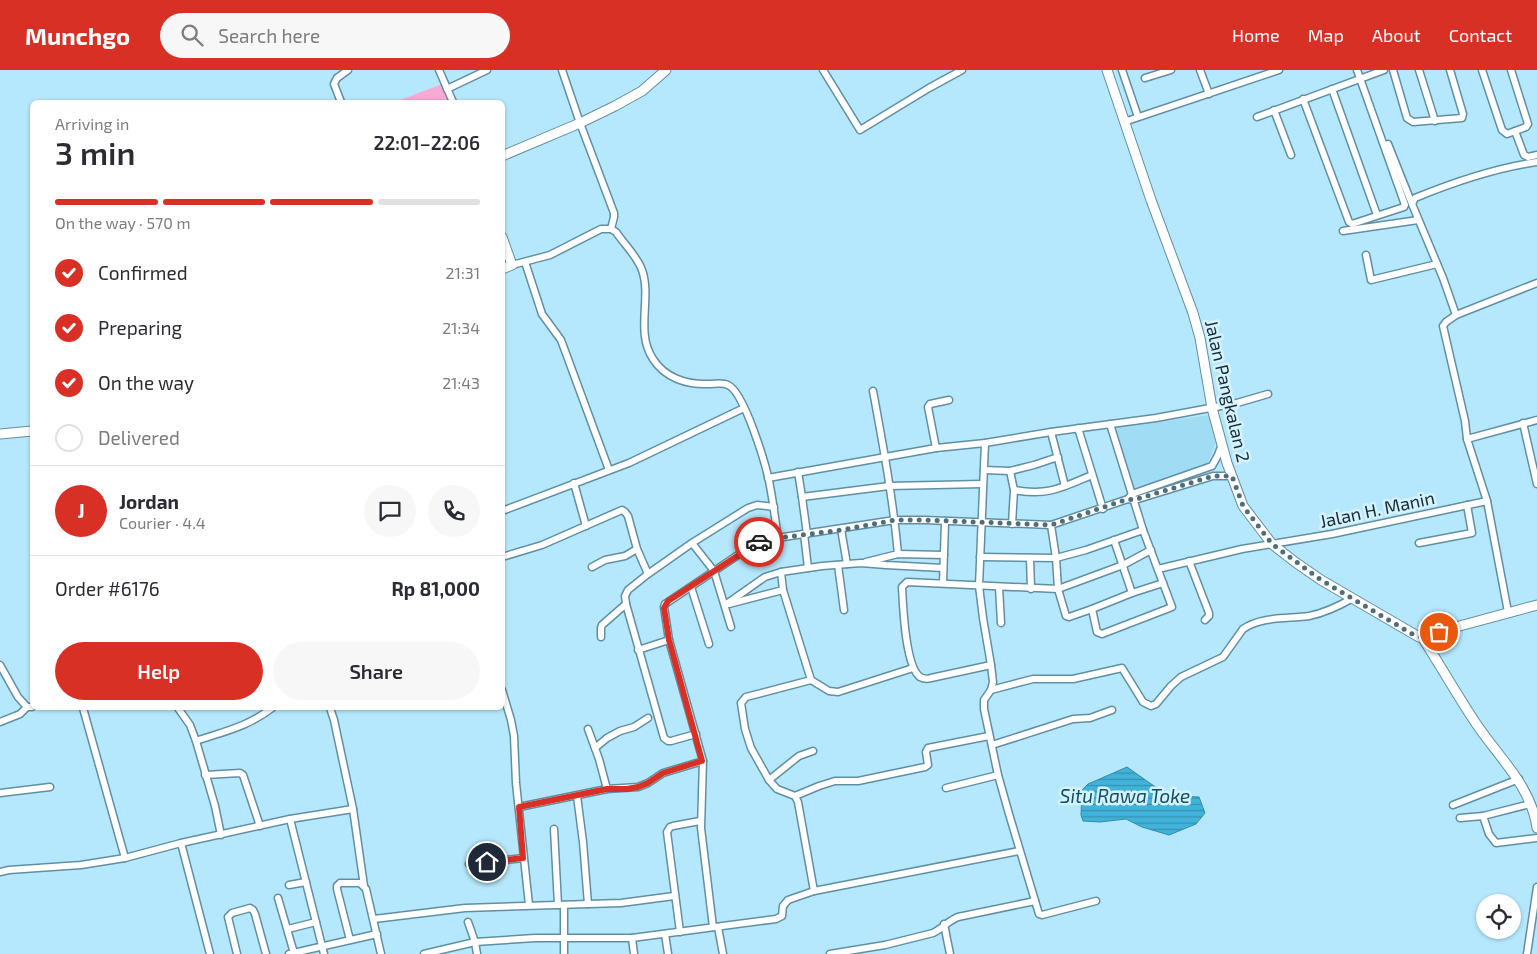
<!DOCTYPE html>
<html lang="en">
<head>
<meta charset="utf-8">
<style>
	:root { --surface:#fff; --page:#f7f7f7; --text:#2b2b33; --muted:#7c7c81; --line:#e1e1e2; --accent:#d93025 }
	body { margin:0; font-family:"Exo 2",sans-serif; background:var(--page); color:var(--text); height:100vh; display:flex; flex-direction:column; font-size:19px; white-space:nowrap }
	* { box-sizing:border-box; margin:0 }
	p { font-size:16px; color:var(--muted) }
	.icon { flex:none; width:28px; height:28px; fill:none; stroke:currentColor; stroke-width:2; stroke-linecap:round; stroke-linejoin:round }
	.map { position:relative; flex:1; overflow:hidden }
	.drawer { position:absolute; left:30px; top:30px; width:475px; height:610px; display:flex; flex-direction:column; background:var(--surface); border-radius:8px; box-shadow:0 1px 4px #0004 }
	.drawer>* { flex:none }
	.tools { position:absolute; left:1476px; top:824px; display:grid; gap:10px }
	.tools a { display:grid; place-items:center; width:45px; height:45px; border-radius:50%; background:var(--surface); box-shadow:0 1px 4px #0004; font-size:25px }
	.pin { position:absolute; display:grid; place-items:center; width:42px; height:42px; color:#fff; margin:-21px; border:2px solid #fff; border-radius:50%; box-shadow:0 1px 5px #0007 }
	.courier { position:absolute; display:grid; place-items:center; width:50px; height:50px; margin:-25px; border:4px solid #d93025; border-radius:50%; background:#fff; color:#222; box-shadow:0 1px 6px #0007 }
	.headline em { font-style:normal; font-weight:600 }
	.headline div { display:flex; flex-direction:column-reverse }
	.headline { display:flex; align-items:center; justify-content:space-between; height:85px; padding:0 25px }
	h1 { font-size:32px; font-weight:600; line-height:38px }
	.bar { display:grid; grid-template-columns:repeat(4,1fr); gap:8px 5px; align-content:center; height:60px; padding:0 25px }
	.bar i { height:6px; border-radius:4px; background:var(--line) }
	.bar .active { background:var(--accent) }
	.bar p { grid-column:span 4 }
	.line { display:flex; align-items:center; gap:12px; padding:0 25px; border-top:1px solid var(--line) }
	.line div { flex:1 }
	.round { display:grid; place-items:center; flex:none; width:52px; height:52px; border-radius:26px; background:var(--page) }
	ol { padding:0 25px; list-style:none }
	li { display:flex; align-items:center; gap:15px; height:55px }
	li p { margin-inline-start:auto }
	li .icon { padding:5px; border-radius:50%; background:var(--accent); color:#fff; stroke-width:4 }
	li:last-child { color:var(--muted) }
	li i { width:28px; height:28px; border:2px solid var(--line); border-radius:50% }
	.primary-button { display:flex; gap:10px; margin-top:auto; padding:10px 25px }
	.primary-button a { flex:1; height:58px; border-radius:30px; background:var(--accent); color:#fff; font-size:20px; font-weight:600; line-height:58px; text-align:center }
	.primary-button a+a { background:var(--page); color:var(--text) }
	header { display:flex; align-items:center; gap:30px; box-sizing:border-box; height:70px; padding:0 25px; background:var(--accent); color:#fff }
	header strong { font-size:24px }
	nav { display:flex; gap:28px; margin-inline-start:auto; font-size:18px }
	.search { width:350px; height:45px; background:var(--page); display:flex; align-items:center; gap:12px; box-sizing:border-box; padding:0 18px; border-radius:28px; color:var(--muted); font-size:19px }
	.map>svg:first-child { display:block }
	.built { fill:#a1dcf5 }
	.park { fill:#f8aad4 }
	.water { fill:url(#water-rules); stroke:#358aa9 }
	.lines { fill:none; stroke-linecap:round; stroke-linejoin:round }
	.street-casing { stroke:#608fa3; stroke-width:9 }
	.secondary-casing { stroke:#608fa3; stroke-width:11 }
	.street { stroke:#fff; stroke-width:6 }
	.secondary { stroke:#fff; stroke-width:9 }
	.done { stroke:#4f6e7a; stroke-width:5; stroke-dasharray:0 9 }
	.route { stroke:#d93025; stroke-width:6 }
	.labels { text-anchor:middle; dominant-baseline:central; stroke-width:5; stroke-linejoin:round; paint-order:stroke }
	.street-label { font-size:18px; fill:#182c34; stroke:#d4f2ff }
	.water-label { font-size:19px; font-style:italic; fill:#105065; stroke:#d4f2ff }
</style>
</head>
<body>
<header>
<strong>Munchgo</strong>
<div class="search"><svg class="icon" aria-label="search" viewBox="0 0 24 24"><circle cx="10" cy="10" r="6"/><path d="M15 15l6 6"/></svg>Search here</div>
<nav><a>Home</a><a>Map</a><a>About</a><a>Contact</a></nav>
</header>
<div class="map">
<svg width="1537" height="884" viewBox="0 0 1537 884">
	<defs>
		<pattern id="water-rules" width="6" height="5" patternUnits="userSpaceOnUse" patternTransform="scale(1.25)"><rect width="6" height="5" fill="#41b3db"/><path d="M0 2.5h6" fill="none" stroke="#3592b2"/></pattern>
	</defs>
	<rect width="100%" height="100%" fill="#b6e8fd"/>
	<path class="built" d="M 1211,345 L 1218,367 L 1206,398 L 1134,418 L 1115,358 Z"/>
	<path class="park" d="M 442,14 L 450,32 L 395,32 Z"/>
	<path class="water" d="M 1127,697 L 1154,716 L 1176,726 L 1199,727 L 1205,743 L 1196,754 L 1169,765 L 1142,757 L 1126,749 L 1100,752 L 1083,751 L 1081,745 L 1082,720 L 1088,714 Z"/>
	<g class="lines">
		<defs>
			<g id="street">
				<path d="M 439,0 L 453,32"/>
				<path d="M 562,0 L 580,53 L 614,143 L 614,147 L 611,159"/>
				<path d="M 823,0 L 860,60 L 929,18 L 962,0"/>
				<path d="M 1122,0 L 1138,47"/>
				<path d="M 1200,0 L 1209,24"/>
				<path d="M 1393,0 L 1407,48 L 1413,52 L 1462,48 L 1463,44 L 1450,0"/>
				<path d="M 1419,0 L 1435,51"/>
				<path d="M 1482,0 L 1502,60 L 1507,64 L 1526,57 L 1528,54 L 1511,0"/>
				<path d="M 1145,8 L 1171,0"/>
				<path d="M 447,19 L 487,0"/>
				<path d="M 1332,19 L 1377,145"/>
				<path d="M 1303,29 L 1349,152 L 1352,154 L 1404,137 L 1405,135 L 1357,0"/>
				<path d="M 341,32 L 334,14 L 337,8 L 348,0"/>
				<path d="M 1274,40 L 1291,85"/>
				<path d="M 1257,47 L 1384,0"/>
				<path d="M 1124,52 L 1279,0"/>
				<path d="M 1515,61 L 1524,85 L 1528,87 L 1537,85"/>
				<path d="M 1388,74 L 1412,134"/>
				<path d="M 1343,161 L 1418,150"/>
				<path d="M 1366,185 L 1371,210 L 1437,194"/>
				<path d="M 525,192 L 542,244 L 561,270 L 609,400"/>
				<path d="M 512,195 L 550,185 L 601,159 L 611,159 L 616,162 C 624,174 637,186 642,200 C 652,228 635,262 653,289 C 665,308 687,315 709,314 C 715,314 722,312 728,315 C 744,322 765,392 769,411 C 773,430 775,449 778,468"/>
				<path d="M 1456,245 L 1443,208 L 1412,134 L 1415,128 C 1454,112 1495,98 1537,92"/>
				<path d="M 873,321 C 883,375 893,429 898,484"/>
				<path d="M 1523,353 L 1537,414"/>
				<path d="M 1078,358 L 1103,439"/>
				<path d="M 1051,362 L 1065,416"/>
				<path d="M 1467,369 L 1537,350"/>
				<path d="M 985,373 L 979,516 L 983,548 L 991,595 L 993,612 L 991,620 L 984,630 L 984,639 L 998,705 L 1009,744 L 1039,844 L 1042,845 L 1096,831"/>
				<path d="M 1222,374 L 1218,385 L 1212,396 L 1132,424 L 1128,429 L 1135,430 L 1213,406 L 1232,406"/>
				<path d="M 936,378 L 928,337 L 930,334 L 949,330"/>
				<path d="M 984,400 L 1010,401 L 1034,395 L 1058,387"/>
				<path d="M 1010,401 L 1014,420 L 1012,454"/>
				<path d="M 798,402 L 802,427 L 889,416 L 982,414"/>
				<path d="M 768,408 L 936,378 L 985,373 L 1051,362 L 1156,348 L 1237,333 L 1268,324"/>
				<path d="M 574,413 L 586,456"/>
				<path d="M 1014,420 C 1048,426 1061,418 1092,405"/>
				<path d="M 802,427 L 807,464"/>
				<path d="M 502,441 L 629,393 L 744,338"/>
				<path d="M 1051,455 L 1056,488 L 1058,519 L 1066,546 L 1069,547 L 1092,539 L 1132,523 L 1163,513"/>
				<path d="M 841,459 L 847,494"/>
				<path d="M 804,464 L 808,498"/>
				<path d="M 1114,470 L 1132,523"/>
				<path d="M 692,473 L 714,501 L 731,557"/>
				<path d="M 1419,473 L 1472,463 L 1467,435"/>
				<path d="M 502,487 L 542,475 L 622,440 L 625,442 L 628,446 L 637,479 L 648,504"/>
				<path d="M 980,487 L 1056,488 L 1086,480 L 1143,460"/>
				<path d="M 1030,488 L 1031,519"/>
				<path d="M 1189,491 L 1209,543 L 1209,546 L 1205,550"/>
				<path d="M 866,492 L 898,484 L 944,485"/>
				<path d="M 838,495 L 844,540"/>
				<path d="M 592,497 L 605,490 L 625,486 L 637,479"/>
				<path d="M 1158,499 L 1242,479 L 1332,464 L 1487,431"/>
				<path d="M 781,502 L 783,520 L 811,610 L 746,627 L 741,633 L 745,659 L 751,678 L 769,710 L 777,719 L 795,726 L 798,732 L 814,821"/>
				<path d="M 943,513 L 945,452"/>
				<path d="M 691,517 L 709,574"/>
				<path d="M 999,517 L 1001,553"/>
				<path d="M 626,534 L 664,668 L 668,671 L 671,671 L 696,664"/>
				<path d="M 729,534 L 783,520"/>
				<path d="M 725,535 L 765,507 L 781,502 L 822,496 L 861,493 L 886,495 L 943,498"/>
				<path d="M 1092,539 L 1097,562 L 1102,564 L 1172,537 L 1143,460 L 1110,354"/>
				<path d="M 1508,542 L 1487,431 L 1467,369 L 1465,351 L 1443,256 L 1446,252 L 1456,245 L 1537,213"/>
				<path d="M 601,567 L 601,558 L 602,555 L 626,534 L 625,526 L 628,520 L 648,504 L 692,473 L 748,438 L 757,435 L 774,437"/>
				<path d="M 638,580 L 669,570"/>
				<path d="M 0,595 L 18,627 L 27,637 L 32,637"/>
				<path d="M 991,595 L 931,608 C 928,609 924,609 920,607 C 905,596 903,535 902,517 L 907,512 L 1058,519 L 1123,495 L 1151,480"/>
				<path d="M 811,610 L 829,621 L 838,622 L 913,598"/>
				<path d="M 502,620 L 511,650 L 514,666 L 516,713 L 529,835"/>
				<path d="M 991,620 L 1033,609 L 1073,609 L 1122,598 L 1143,632 L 1151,636 L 1156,634 L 1171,616 L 1181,607 L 1223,587 L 1243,559 C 1262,546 1288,549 1309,546 C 1325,543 1339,536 1353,528"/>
				<path d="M 83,638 L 125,788"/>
				<path d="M 178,638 L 190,655 L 196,671 L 215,736 L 221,765"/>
				<path d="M 330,638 L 334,650 L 353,739 L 364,816"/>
				<path d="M 0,652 L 20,644 L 27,637"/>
				<path d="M 588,659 L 599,689 L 607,719"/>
				<path d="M 196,671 C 225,661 247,657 272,638"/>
				<path d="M 992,675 L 1073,649 L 1090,648 L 1112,640"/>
				<path d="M 595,678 L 607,668 L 620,661 L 634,657 L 648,648"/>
				<path d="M 205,705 L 240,703 L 243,705 L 260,756"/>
				<path d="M 769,710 L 799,686 L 813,681"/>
				<path d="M 946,718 L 998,705"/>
				<path d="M 0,723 L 50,717"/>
				<path d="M 577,726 L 583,772 L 588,834"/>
				<path d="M 795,726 L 819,716 L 835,711 L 858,711 L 925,697 L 928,695 L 926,682 L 928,678 L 989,666"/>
				<path d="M 1453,735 L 1519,709"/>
				<path d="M 519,737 L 607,719 L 638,717 L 648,713 L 663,703 L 703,691"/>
				<path d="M 1483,746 L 1489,764 L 1496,773 L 1537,768"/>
				<path d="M 1460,748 L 1483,746 L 1530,734"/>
				<path d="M 290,749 L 324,884"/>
				<path d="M 554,759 L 558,835"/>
				<path d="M 181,773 L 210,884"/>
				<path d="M 469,794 L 523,788"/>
				<path d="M 0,802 L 9,800 L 81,795 L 125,788 L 181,773 L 290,749 L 353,739"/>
				<path d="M 289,815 L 306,812"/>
				<path d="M 278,828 L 294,883"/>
				<path d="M 564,835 L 564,884"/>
				<path d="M 374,849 L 465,838 L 621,833 L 674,826"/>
				<path d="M 468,852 L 475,872 L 477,884"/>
				<path d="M 944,854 L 950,884"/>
				<path d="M 713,857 L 701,758 L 703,691 L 669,570 L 664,537 L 665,534 L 753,475 L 764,470 L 895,450 L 925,450 L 1051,455 L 1128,429"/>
				<path d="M 718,857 L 723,884"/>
				<path d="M 288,859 L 316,852"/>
				<path d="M 680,862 L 667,762 L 670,757 L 673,756 L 700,751"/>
				<path d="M 665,864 L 668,884"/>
				<path d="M 632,868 L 634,884"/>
				<path d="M 350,870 L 337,819 L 337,816 L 340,813 L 360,813 L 366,819 L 381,884"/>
				<path d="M 237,884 L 228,847 L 232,843 L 250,838 L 253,840 L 255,844 L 266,884"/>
				<path d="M 289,884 L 377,864"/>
				<path d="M 424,884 L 475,872 L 535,868 L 632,868 L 776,849 L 782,846 L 783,836 L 788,830 L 814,821 L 1019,781"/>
				<path d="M 830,884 L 885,875 L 933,863 C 943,858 948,851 958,847 L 1035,831"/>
				<path d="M 1527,884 L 1537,817"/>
			</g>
			<g id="secondary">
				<path d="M 1107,0 L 1151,130 L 1193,243 L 1200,268 L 1212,338 L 1227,393 L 1243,436 L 1272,474 L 1295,492 L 1321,510 L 1419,567 L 1537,535"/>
				<path d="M 502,86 L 580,53 L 615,36 L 642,21 L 666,0"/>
				<path d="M 502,167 L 512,195 L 502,199"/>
				<path d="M 0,364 L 32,361"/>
				<path d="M 1422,567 C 1440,595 1457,625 1475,652 C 1498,687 1531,715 1537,758"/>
			</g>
		</defs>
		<use href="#street" class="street-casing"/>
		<use href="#secondary" class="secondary-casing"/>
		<use href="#street" class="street"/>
		<use href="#secondary" class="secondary"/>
	</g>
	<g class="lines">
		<path class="done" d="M 759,472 L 778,468 L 841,460 L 895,450 L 925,450 L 1051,455 L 1128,429 L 1134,430 L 1213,406 L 1232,406 L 1243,436 L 1272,474 L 1321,510 L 1414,565 L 1422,567 L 1439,562"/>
		<path class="route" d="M 487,792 L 523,788 L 519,737 L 607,719 L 627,719 L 638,717 L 648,713 L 663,703 L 702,691 L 669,570 L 664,538 L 668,531 L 759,472"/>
	</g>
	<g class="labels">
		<g class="street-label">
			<text transform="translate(1228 321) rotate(77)">Jalan Pangkalan 2</text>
			<text transform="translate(1377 439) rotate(-12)">Jalan H. Manin</text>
		</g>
		<g class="water-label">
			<text x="1125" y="725">Situ Rawa Toke</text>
		</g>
	</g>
</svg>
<div class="tools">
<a><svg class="icon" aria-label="locate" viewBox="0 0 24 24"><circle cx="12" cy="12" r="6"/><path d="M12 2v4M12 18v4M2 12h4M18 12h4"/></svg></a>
</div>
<div class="pin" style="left:1439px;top:562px;background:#ea580c"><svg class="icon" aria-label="bag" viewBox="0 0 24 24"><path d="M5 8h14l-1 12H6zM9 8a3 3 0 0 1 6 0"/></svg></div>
<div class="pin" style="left:487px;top:792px;background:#1f2937"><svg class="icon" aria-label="home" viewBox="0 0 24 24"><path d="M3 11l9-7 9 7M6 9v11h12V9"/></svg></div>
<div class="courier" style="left:759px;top:472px"><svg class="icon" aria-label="car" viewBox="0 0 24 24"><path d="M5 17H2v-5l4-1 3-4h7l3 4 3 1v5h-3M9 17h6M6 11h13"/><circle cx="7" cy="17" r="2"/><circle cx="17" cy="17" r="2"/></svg></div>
<section class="drawer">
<div class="headline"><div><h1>3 min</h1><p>Arriving in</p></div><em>22:01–22:06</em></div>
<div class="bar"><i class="active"></i><i class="active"></i><i class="active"></i><i></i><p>On the way · 570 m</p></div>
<ol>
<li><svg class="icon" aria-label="check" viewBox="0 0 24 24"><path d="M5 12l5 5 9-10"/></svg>Confirmed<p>21:31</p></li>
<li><svg class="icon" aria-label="check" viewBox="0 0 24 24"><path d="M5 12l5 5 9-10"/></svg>Preparing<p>21:34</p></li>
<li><svg class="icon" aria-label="check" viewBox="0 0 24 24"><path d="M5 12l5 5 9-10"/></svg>On the way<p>21:43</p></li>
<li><i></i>Delivered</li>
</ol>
<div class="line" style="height:90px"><b class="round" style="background:var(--accent);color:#fff">J</b><div><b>Jordan</b><p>Courier · 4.4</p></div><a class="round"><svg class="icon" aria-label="chat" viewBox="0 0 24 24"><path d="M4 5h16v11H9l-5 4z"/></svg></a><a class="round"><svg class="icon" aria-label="phone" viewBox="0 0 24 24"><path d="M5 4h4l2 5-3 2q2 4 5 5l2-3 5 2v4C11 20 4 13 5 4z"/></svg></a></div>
<div class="line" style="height:65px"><div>Order #6176</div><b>Rp 81,000</b></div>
<div class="primary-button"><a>Help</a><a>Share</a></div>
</section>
</div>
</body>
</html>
